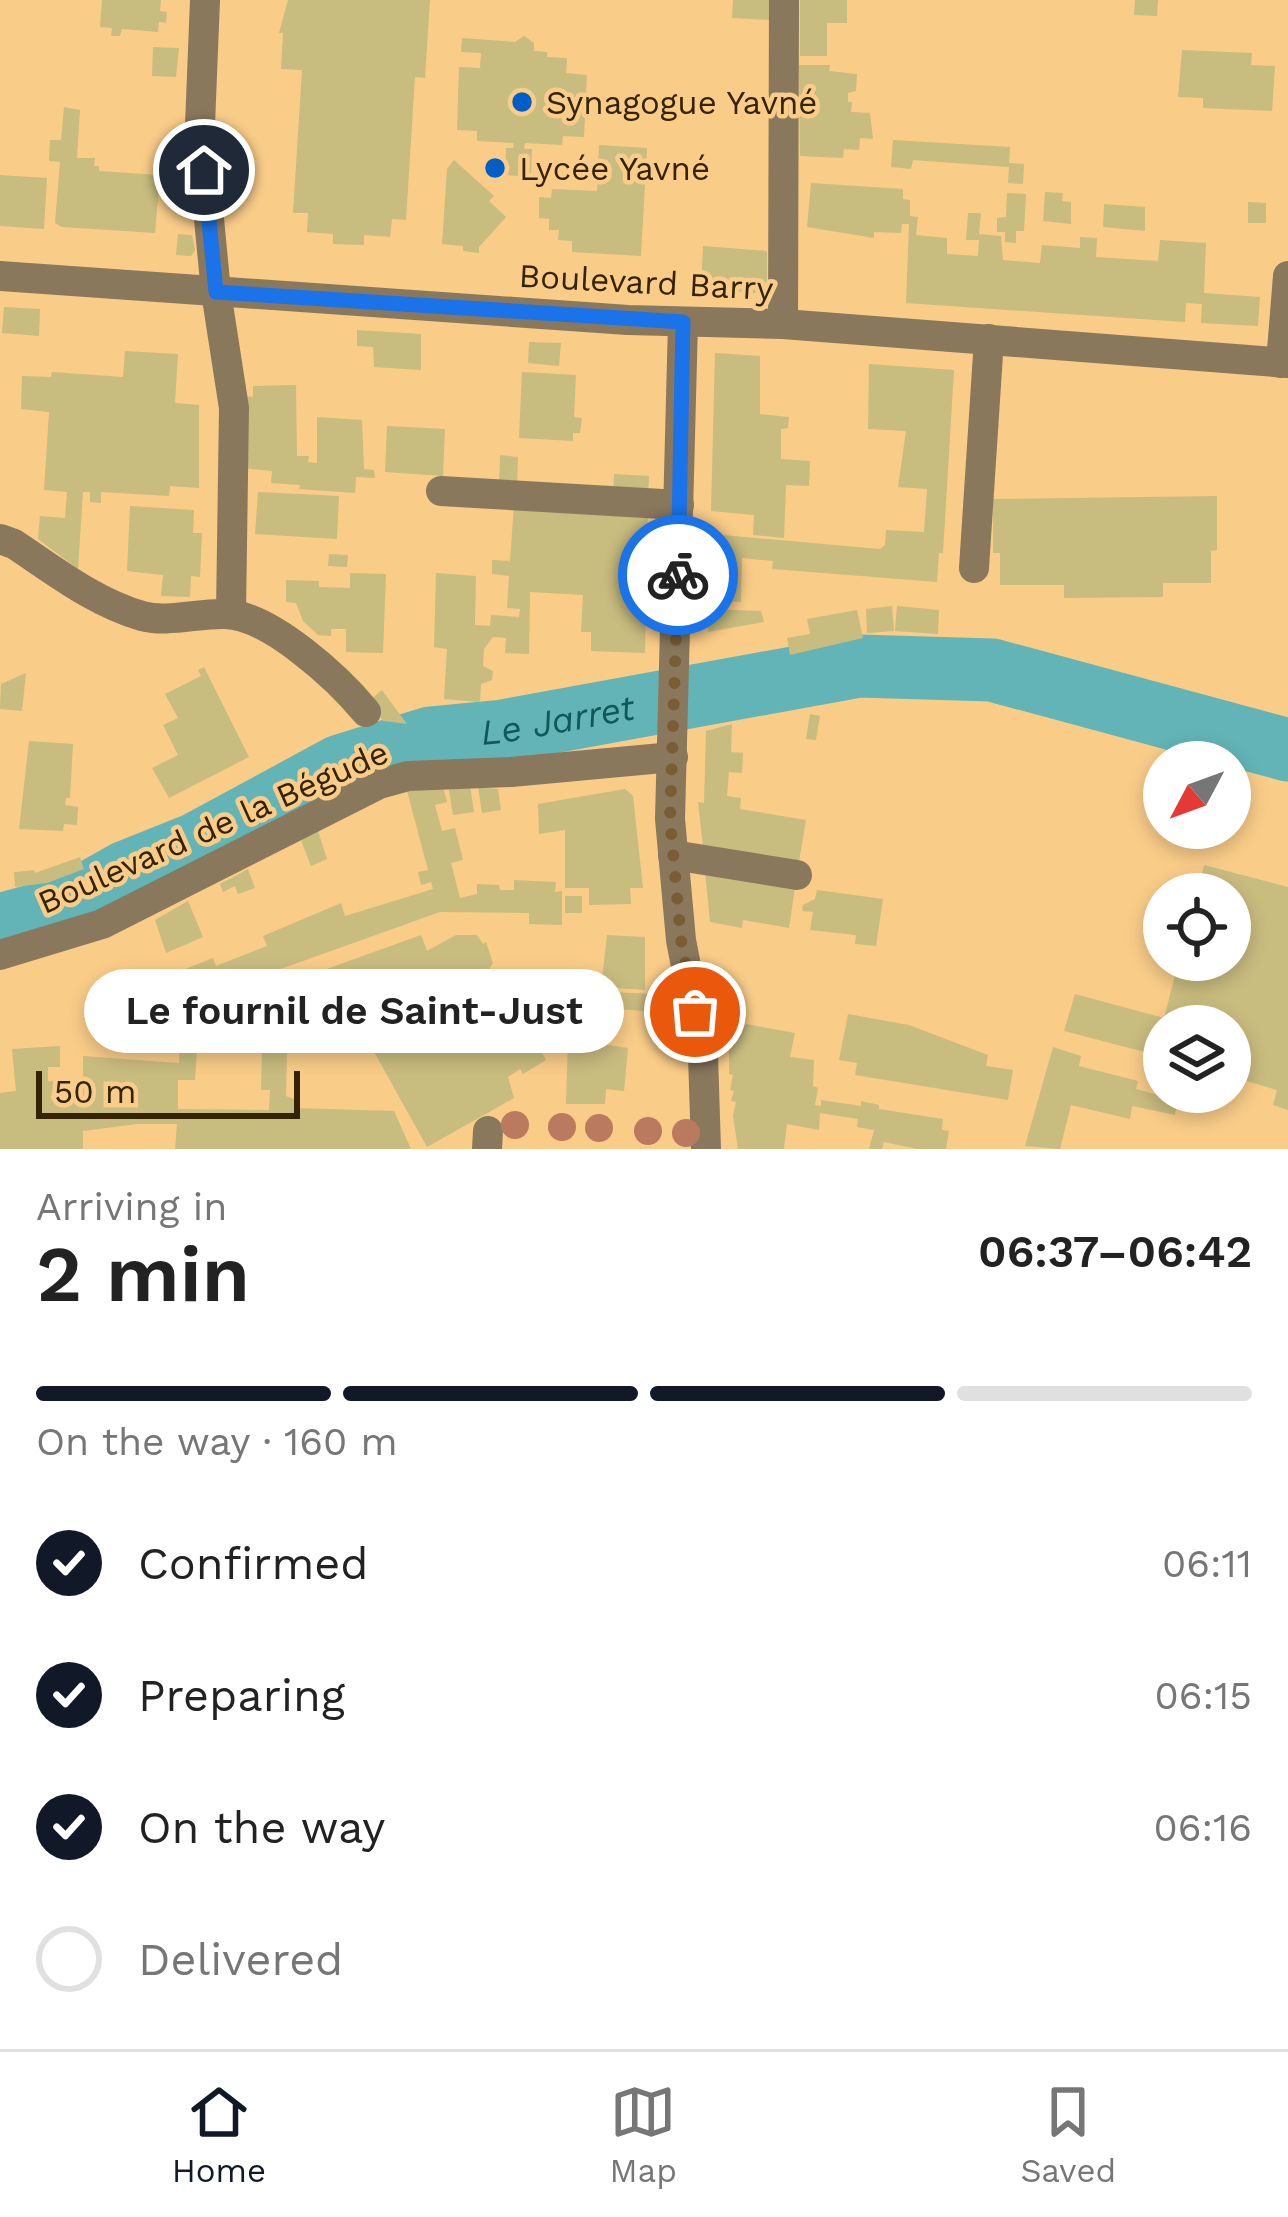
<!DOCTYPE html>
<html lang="en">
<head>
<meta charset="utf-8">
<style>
	:root { --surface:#fff; --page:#f6f6f6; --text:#222; --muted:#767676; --line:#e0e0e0; --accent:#111827 }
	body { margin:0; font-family:"Work Sans",sans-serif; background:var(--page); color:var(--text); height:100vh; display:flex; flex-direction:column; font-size:45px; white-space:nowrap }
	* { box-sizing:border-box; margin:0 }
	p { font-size:39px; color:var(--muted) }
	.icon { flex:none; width:66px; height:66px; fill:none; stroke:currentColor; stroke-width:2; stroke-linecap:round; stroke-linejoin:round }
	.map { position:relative; height:1149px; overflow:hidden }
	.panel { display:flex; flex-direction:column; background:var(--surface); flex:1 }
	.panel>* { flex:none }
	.needle { width:78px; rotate:229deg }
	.controls { position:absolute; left:1143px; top:741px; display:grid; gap:24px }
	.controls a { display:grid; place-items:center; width:108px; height:108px; border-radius:50%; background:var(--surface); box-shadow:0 6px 18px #0003; font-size:60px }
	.scale { position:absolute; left:36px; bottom:30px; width:264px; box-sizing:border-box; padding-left:12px; border:6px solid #342306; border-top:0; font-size:33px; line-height:42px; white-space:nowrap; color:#342306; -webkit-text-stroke:9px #f9cc88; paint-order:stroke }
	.pin { position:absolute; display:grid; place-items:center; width:102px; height:102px; color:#fff; margin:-51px; border:6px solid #fff; border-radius:50%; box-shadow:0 3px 12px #0007 }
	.courier { position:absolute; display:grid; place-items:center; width:120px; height:120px; margin:-60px; border:9px solid #1a73e8; border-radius:50%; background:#fff; color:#222; box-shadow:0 3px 15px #0007 }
	.bubble { position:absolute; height:84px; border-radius:42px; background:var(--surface); box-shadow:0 6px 18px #0003; font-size:39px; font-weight:600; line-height:84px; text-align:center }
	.summary em { font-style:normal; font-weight:600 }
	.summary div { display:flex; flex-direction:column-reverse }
	.summary { display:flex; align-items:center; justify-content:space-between; height:204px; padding:0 36px }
	h1 { font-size:78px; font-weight:600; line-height:90px }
	.bar { display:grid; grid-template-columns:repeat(4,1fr); gap:18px 12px; align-content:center; height:144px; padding:0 36px }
	.bar i { height:15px; border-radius:9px; background:var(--line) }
	.bar .selected { background:var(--accent) }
	.bar p { grid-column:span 4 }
	ol { padding:0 36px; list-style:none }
	li { display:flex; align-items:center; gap:36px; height:132px }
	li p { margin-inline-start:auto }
	li .icon { padding:12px; border-radius:50%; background:var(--accent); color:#fff; stroke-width:4 }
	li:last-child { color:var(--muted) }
	li i { width:66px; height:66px; border:6px solid var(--line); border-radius:50% }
	.tab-bar { display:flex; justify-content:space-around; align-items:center; height:168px; border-top:3px solid var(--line); background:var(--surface); font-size:33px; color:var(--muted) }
	.tab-bar a { display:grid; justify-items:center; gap:6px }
	.tab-bar .selected { color:var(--accent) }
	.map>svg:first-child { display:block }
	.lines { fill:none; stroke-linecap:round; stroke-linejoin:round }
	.river { stroke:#62b4b6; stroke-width:63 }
	.building { fill:#c9bc7f }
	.minor { stroke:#8a785d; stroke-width:30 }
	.tree { fill:#ba7a5f }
	.done { stroke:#795e34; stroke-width:12; stroke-dasharray:0 21.6 }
	.route { stroke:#1a73e8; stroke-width:15 }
	.poi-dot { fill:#005ec6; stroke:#f9cc88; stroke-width:4.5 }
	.labels { text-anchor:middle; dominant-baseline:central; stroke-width:9; stroke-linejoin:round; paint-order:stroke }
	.poi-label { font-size:33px; fill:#342306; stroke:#f9cc88; text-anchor:start }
	.street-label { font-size:33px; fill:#342306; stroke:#f9cc88 }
	.water-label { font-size:36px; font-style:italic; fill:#105859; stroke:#f9cc88 }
</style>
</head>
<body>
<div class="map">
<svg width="1288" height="1149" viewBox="0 0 1288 1149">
	<rect width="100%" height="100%" fill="#f9cc88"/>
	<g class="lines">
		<path class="river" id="s1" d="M 0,925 L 62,908 L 126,872 L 196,844 L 340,766 L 430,738 L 503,731 L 859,666 L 992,670 L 1288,750"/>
	</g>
	<g class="building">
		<path d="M 102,0 L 161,0 L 160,11 L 167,12 L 166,23 L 159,22 L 158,32 L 122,29 L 120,36 L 111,36 L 112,28 L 100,27 Z"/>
		<path d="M 288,0 L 430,0 L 425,78 L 415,77 L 406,220 L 392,219 L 390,237 L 364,235 L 364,245 L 333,244 L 333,234 L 307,232 L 308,213 L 293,213 L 302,70 L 281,69 L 283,33 L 279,33 Z"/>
		<path d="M 733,0 L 770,0 L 770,20 L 732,18 Z"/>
		<path d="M 800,0 L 847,0 L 847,23 L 827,23 L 827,56 L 800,56 Z"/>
		<path d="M 1135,0 L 1158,0 L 1157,16 L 1134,15 Z"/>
		<path d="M 524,36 L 534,43 L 534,51 L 547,52 L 547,57 L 567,58 L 566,73 L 587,75 L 584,137 L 563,136 L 562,145 L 525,143 L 524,149 L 532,149 L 531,177 L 505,175 L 506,148 L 513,148 L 514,143 L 477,141 L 477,131 L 457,130 L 459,67 L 480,68 L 481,53 L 461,52 L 462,38 L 515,42 Z"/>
		<path d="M 153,47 L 179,48 L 176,77 L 152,76 Z"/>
		<path d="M 1182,50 L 1252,53 L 1251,65 L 1275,66 L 1272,111 L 1203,108 L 1203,98 L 1178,97 Z"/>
		<path d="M 799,65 L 830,65 L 829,71 L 857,74 L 856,91 L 848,93 L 848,102 L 852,102 L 851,112 L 870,113 L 873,139 L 860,138 L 859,150 L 844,149 L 843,158 L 800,156 Z"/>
		<path d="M 64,107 L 80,110 L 77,158 L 95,158 L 94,166 L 99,166 L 99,171 L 160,175 L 155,233 L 62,227 L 55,223 L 60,162 L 49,161 L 50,140 L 61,140 Z"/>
		<path d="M 893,140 L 1010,147 L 1009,163 L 1024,164 L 1023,184 L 1008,183 L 1009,167 L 913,160 L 911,169 L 891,167 Z"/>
		<path d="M 599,145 L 647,148 L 641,256 L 572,252 L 572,241 L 558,240 L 559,230 L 549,230 L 549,219 L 539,218 L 539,197 L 551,198 L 552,189 L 597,191 Z"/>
		<path d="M 454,160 L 494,196 L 489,201 L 506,217 L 479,247 L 479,253 L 463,251 L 463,246 L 442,244 L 447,169 Z"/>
		<path d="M 0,175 L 47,178 L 44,229 L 0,226 Z"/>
		<path d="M 811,183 L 903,189 L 903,199 L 910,200 L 910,216 L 918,217 L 916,235 L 947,238 L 947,254 L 978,256 L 979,240 L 966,240 L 968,213 L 981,213 L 979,234 L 1001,236 L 1003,260 L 1040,263 L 1042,245 L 1080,248 L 1080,237 L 1097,238 L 1096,257 L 1143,260 L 1158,261 L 1160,240 L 1206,243 L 1204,293 L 1260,297 L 1258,326 L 1201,323 L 1202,304 L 1186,303 L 1185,322 L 906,303 L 909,224 L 902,224 L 901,233 L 874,232 L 874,238 L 807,227 Z"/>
		<path d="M 1045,192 L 1063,193 L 1062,201 L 1071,202 L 1071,224 L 1043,221 Z"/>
		<path d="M 1007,193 L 1026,194 L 1024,231 L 1016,231 L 1016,243 L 1005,242 L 1005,232 L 997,232 L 997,218 L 1006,217 Z"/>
		<path d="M 1248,202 L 1266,203 L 1266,223 L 1248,223 Z"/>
		<path d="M 1104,204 L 1145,207 L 1145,231 L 1103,227 Z"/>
		<path d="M 178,234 L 192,235 L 195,250 L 191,256 L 176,255 Z"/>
		<path d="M 703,246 L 767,251 L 767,294 L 701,289 Z"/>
		<path d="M 4,307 L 40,309 L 39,336 L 2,333 Z"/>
		<path d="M 357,330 L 421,334 L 421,370 L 374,367 L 373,347 L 357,346 Z"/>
		<path d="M 529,342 L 561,343 L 559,366 L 528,363 Z"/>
		<path d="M 125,351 L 178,354 L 175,403 L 199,405 L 199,488 L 170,486 L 169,496 L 101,492 L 101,503 L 90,502 L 90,492 L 83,492 L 78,569 L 38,539 L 40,516 L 65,518 L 67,492 L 44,490 L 49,412 L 21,409 L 22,376 L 51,377 L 52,372 L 123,377 Z"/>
		<path d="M 715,353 L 760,356 L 760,414 L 789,417 L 788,428 L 781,429 L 781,459 L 810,461 L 809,486 L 786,485 L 784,538 L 753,535 L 754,515 L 711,511 Z"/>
		<path d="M 869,364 L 954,370 L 943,553 L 939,553 L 937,582 L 772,569 L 773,561 L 742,558 L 741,602 L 709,601 L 712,534 L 880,549 L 885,545 L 886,530 L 924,532 L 927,489 L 898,487 L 906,431 L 868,429 Z"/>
		<path d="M 522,372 L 576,375 L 574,417 L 582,418 L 580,433 L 573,433 L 573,441 L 519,438 Z"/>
		<path d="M 296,385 L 297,456 L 309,456 L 308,462 L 317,463 L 317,417 L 362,420 L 364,469 L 374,470 L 375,478 L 356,477 L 355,493 L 299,489 L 300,485 L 271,483 L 272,471 L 242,468 L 244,396 L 253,397 L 253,386 Z"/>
		<path d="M 387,426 L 445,429 L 443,476 L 385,472 Z"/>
		<path d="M 500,455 L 518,457 L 517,488 L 499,487 Z"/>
		<path d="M 614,474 L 649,476 L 648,497 L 613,495 Z"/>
		<path d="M 258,492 L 339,496 L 337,539 L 255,534 Z"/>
		<path d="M 1217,496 L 1217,550 L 1211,551 L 1211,583 L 1163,583 L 1163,597 L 1064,598 L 1064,585 L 1000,585 L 1000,553 L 993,553 L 993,499 Z"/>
		<path d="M 514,504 L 648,514 L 645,653 L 591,651 L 591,632 L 581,632 L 583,595 L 530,592 L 529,654 L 505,653 L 506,638 L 493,637 L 484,649 L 483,666 L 493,671 L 492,680 L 481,684 L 480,702 L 444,699 L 447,649 L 434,647 L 436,573 L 476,576 L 475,625 L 490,626 L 491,615 L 519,617 L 520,609 L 507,608 L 509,576 L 492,574 L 492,560 L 510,561 Z"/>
		<path d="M 130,506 L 194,510 L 193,533 L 202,533 L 200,577 L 191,576 L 190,597 L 161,596 L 163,575 L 127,571 Z"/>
		<path d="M 329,554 L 348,555 L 347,567 L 328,566 Z"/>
		<path d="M 350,573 L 386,574 L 383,653 L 346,652 L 346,629 L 331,629 L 331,636 L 318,635 L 303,621 L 296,603 L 286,602 L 286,580 L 319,581 L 319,587 L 350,588 Z"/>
		<path d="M 892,606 L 894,631 L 867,633 L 866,609 Z"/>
		<path d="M 897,606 L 939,610 L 938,634 L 895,631 Z"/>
		<path d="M 709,609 L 761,611 L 764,622 L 708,632 Z"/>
		<path d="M 857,610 L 863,638 L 790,655 L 787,638 L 810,634 L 807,619 Z"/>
		<path d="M 204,667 L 249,757 L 169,798 L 152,768 L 178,755 L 163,725 L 178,718 L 165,694 L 201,676 L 198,670 Z"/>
		<path d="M 26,673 L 22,711 L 0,709 L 1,684 Z"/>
		<path d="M 382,690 L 407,724 L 383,721 L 369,701 Z"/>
		<path d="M 810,714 L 820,716 L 816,740 L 806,739 Z"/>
		<path d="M 732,724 L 731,752 L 743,753 L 742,773 L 729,772 L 727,796 L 741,798 L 740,809 L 806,820 L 799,862 L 703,847 L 698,802 L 704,803 L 706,731 Z"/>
		<path d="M 29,741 L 73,744 L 70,798 L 66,798 L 65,805 L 78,807 L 77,825 L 64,824 L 63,831 L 19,829 Z"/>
		<path d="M 442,783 L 447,802 L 435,805 L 442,831 L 455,828 L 463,860 L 451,863 L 460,898 L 477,894 L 477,884 L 499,885 L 500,890 L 514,890 L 514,880 L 556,882 L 555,892 L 562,891 L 562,925 L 529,924 L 529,913 L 440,912 L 183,1004 L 173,974 L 213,958 L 216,966 L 267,946 L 263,936 L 341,903 L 345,916 L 433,889 L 431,882 L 421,885 L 418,872 L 428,870 L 406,787 Z"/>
		<path d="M 448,784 L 470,786 L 474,812 L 453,815 Z"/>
		<path d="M 478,787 L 498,789 L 501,810 L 482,813 Z"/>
		<path d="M 625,789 L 633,796 L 643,888 L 630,888 L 631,904 L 589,905 L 589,888 L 565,888 L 565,830 L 539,834 L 538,804 Z"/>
		<path d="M 318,831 L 327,859 L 311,866 L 301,840 Z"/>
		<path d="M 80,857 L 84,869 L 47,883 L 15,887 L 14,872 L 34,870 L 35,873 Z"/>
		<path d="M 1204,865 L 1288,887 L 1288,1110 L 1273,1105 L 1277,1090 L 1230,1076 L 1230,1026 L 1164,1026 L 1164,1057 L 1064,1031 L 1075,994 L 1164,1018 L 1179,960 L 1230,960 L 1230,894 L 1197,894 Z"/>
		<path d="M 248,869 L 255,888 L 238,894 L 235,886 L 223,892 L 220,884 Z"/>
		<path d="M 705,871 L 795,888 L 789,928 L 743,920 L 742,928 L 710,922 Z"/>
		<path d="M 817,890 L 883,899 L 876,946 L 855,944 L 856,935 L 810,930 L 813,912 L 802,911 L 803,905 L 815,899 Z"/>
		<rect x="565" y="896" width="17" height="17"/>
		<path d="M 188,901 L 203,937 L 166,953 L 155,920 Z"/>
		<path d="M 421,935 L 427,951 L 456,935 L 477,935 L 483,944 L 486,942 L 493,963 L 481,982 L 462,993 L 491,1047 L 502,1040 L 499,1037 L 537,1015 L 554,1044 L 541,1051 L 546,1060 L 523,1074 L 520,1069 L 508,1077 L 514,1098 L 427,1147 L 343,996 L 288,1013 L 286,1096 L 294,1099 L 295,1108 L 394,1111 L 411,1149 L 175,1149 L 177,1124 L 137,1124 L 83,1131 L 83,1149 L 0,1149 L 0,1093 L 16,1091 L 12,1049 L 60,1046 L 60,1067 L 48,1067 L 48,1081 L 57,1081 L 57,1099 L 83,1098 L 83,1056 L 179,1063 L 181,1021 L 194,1016 L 193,1036 L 198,1036 L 195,1080 L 178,1080 L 178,1109 L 269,1110 L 270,1090 L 261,1090 L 262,1049 L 251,1048 L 252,996 Z"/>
		<path d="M 607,935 L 645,937 L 645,990 L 601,987 Z"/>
		<path d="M 570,975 L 595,976 L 594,1043 L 628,1048 L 624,1091 L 606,1089 L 605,1104 L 566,1104 Z"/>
		<path d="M 609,992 L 656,994 L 657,1012 L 617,1009 L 618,1000 L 608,998 Z"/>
		<path d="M 848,1014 L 909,1025 L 988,1055 L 986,1066 L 1013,1070 L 1008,1100 L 855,1075 L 857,1063 L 839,1060 Z"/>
		<path d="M 729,1021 L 795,1033 L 790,1057 L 814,1060 L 813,1086 L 818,1088 L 815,1105 L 821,1106 L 821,1100 L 861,1106 L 861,1101 L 879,1105 L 879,1109 L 943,1119 L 942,1130 L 949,1131 L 946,1149 L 917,1149 L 884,1142 L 882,1149 L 869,1149 L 874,1130 L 857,1127 L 858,1119 L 820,1113 L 819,1130 L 787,1124 L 784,1149 L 738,1149 L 733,1116 L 736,1102 L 731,1101 L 734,1091 L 730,1090 L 733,1075 L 729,1074 L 729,1048 L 725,1045 Z"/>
		<path d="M 1053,1047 L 1081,1056 L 1079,1066 L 1138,1081 L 1136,1089 L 1178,1101 L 1175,1115 L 1132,1106 L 1130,1119 L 1071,1105 L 1060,1149 L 1025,1146 Z"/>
	</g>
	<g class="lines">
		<g class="minor">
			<path d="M 205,0 L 200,125 L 216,292 L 234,408 L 231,613"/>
			<path d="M 0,276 L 628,320 L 783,324 L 1288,363"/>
			<path d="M 683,322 L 670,819 L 681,940 L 703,1055 L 706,1149"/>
			<path d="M 783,324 L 784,0"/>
			<path d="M 1281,363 L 1288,276"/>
			<path d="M 441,491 L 679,505"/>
			<path d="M 0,539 L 14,544 C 55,571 94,602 142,616 C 167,623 199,613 225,614 C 270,615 339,679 366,712"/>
			<path d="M 974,568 L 989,339"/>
			<path d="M 673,855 L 797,875"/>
			<path d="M 0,955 L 102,924 L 379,784 L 408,776 L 511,772 L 673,757"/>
			<path d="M 487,1149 L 488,1131"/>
		</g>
	</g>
	<g class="tree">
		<circle cx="515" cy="1125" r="14"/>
		<circle cx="562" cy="1127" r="14"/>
		<circle cx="599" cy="1128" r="14"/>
		<circle cx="648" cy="1131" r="14"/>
		<circle cx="686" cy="1133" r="14"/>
	</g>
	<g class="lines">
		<path class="done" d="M 678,575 L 670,819 L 681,940 L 695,1012"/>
		<path class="route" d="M 204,170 L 216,292 L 683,322 L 678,575"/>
	</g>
	<g class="poi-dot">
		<circle cx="522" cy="102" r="12"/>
		<circle cx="495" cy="168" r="12"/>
	</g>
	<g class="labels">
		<g class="poi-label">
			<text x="546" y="102">Synagogue Yavné</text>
			<text x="519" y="168">Lycée Yavné</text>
		</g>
		<g class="street-label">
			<text transform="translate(646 282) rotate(3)">Boulevard Barry</text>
			<text transform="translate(213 827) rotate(-24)">Boulevard de la Bégude</text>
		</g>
		<g class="water-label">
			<text stroke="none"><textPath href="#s1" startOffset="600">Le Jarret</textPath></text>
		</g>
	</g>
</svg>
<div class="controls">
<a><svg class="needle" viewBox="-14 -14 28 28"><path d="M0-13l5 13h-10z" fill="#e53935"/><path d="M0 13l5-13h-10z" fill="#767676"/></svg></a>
<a><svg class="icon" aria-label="locate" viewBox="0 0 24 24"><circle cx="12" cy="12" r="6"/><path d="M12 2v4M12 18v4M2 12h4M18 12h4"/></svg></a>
<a><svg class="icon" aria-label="layers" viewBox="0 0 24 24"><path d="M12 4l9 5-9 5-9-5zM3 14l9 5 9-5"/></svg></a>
</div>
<div class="scale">50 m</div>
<div class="pin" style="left:695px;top:1012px;background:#ea580c"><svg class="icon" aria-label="bag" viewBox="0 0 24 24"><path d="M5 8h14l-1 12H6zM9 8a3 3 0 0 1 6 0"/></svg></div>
<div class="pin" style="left:204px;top:170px;background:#1f2937"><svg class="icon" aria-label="home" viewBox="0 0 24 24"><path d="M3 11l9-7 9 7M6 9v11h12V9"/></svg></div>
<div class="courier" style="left:678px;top:575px"><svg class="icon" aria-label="bike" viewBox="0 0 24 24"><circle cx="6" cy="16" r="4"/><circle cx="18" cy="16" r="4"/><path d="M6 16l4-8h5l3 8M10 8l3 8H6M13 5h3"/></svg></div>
<div class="bubble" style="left:84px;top:969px;width:540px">Le fournil de Saint-Just</div>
</div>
<section class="panel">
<div class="summary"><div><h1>2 min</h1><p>Arriving in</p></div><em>06:37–06:42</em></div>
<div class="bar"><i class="selected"></i><i class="selected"></i><i class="selected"></i><i></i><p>On the way · 160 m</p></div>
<ol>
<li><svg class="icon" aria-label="check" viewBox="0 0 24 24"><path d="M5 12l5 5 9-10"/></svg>Confirmed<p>06:11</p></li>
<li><svg class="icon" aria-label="check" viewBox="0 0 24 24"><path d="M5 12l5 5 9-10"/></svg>Preparing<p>06:15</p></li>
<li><svg class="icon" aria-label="check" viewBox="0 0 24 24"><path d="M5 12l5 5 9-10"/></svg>On the way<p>06:16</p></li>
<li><i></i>Delivered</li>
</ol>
</section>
<nav class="tab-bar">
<a class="selected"><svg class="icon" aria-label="home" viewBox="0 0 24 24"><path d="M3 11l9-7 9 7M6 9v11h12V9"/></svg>Home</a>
<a><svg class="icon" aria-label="map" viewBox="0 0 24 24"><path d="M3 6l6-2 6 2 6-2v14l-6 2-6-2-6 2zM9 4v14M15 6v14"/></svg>Map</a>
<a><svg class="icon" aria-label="saved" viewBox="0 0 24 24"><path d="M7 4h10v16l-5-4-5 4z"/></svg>Saved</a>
</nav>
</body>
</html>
